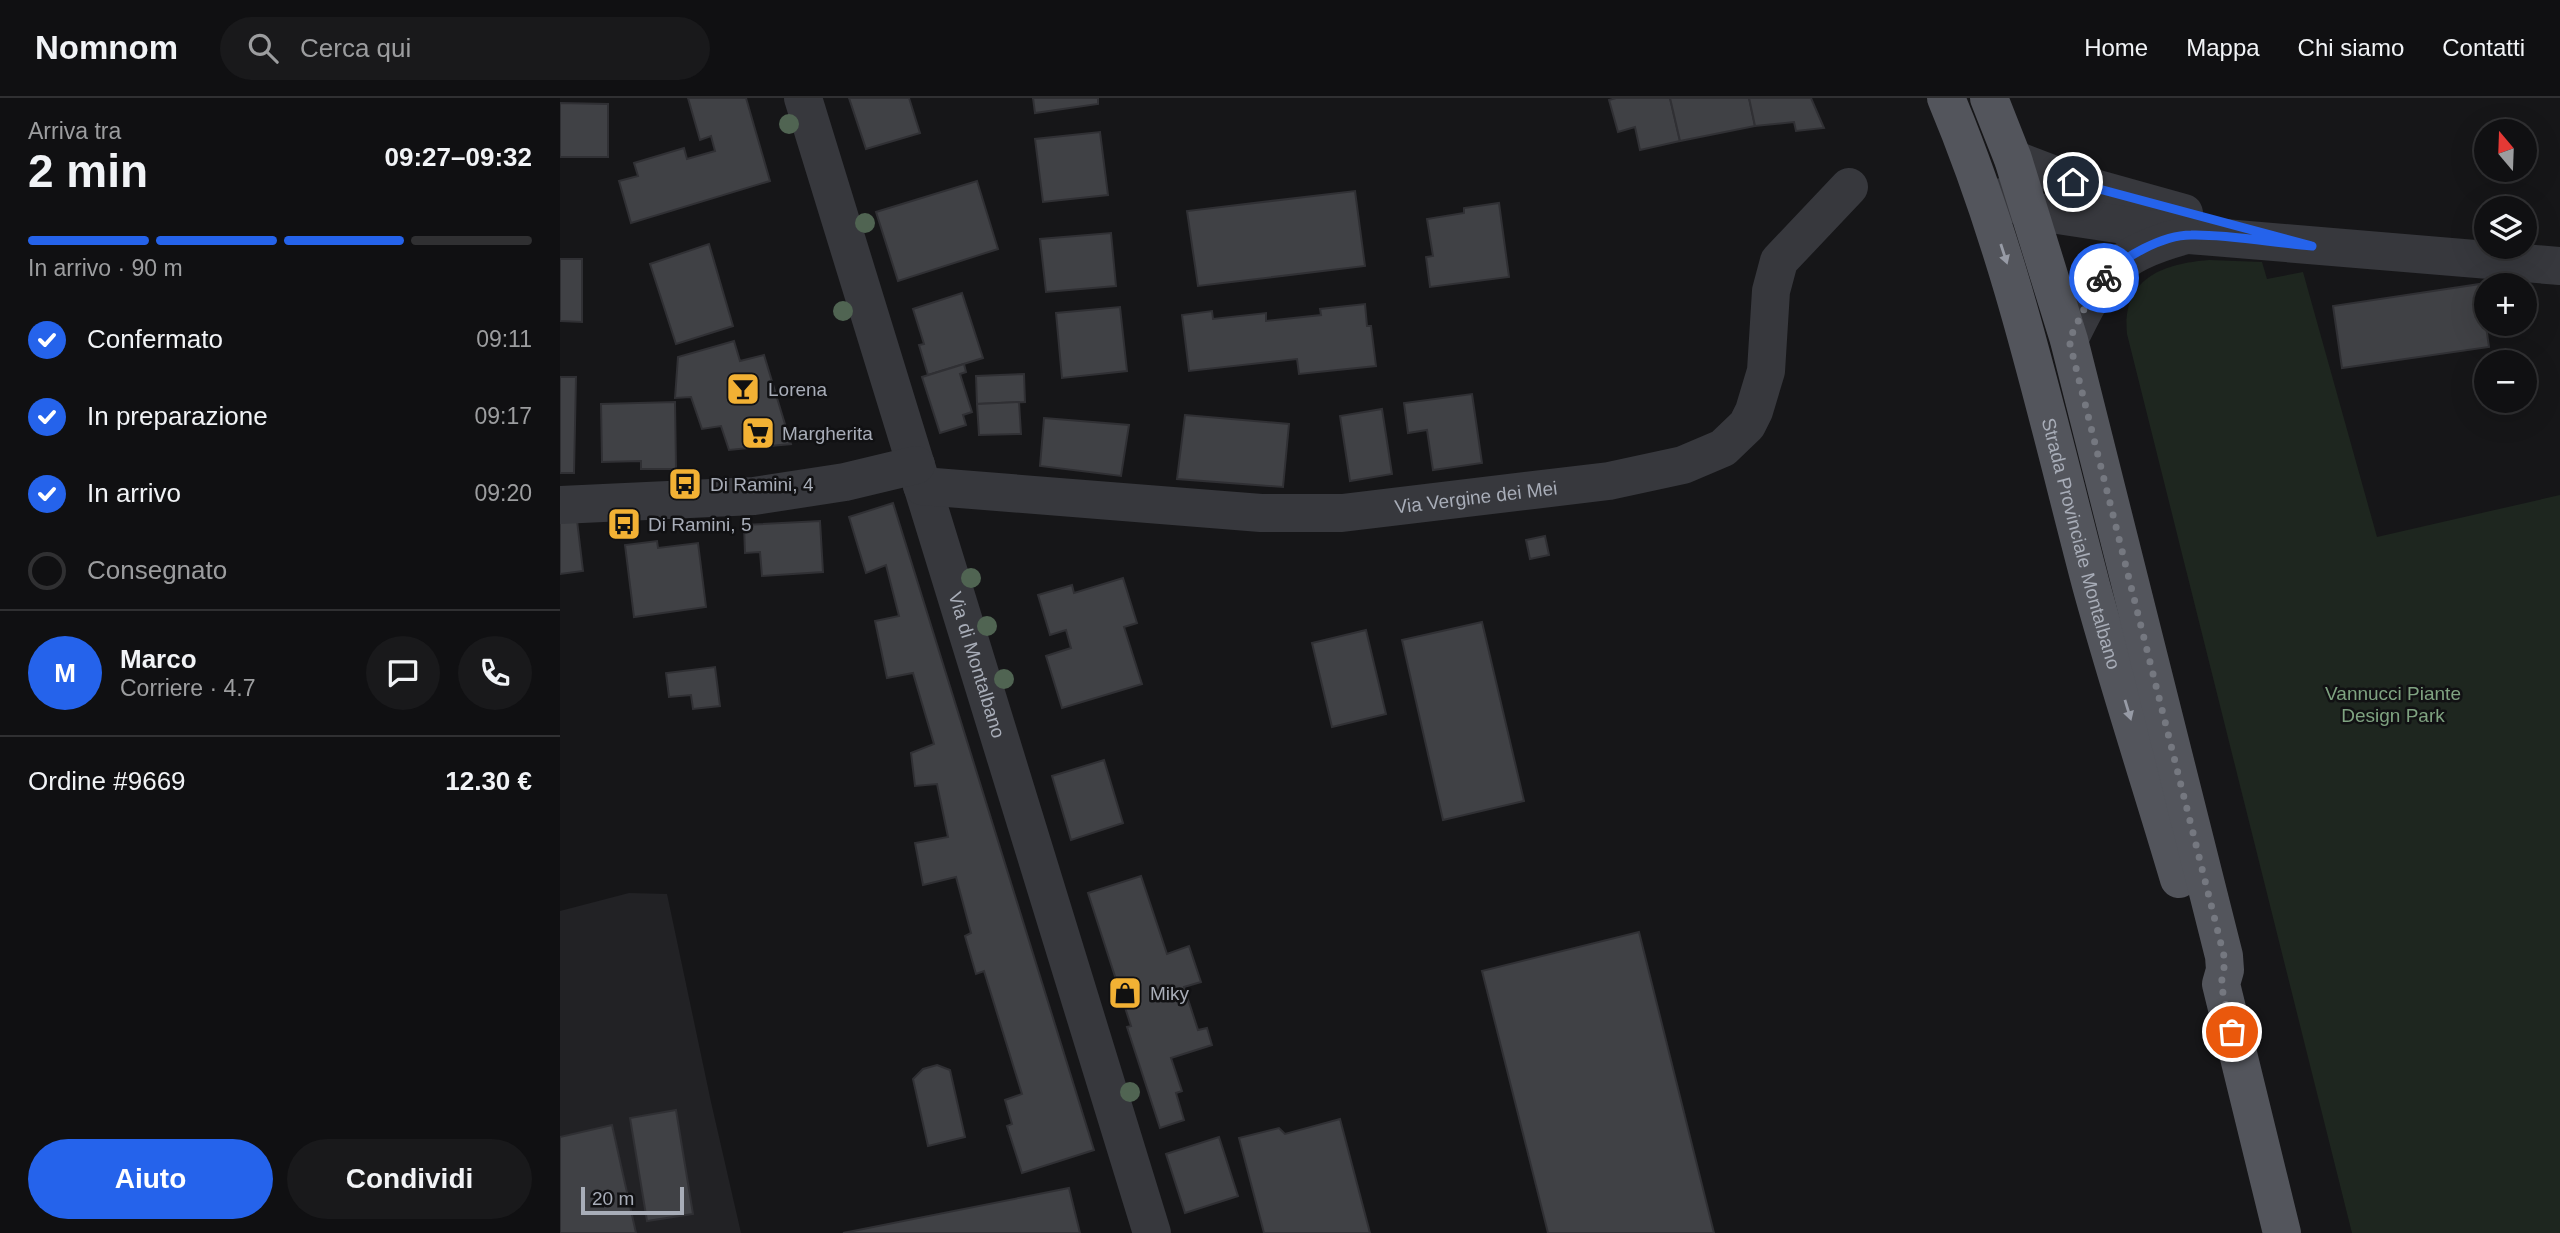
<!DOCTYPE html>
<html lang="it">
<head>
<meta charset="utf-8">
<style>
	:root { --surface:#101012; --page:#19191b; --text:#f1f3f6; --muted:#9c9d9f; --line:#303032; --accent:#2563eb }
	body { margin:0; font-family:Arial,sans-serif; background:var(--page); color:var(--text); height:100vh; display:flex; flex-direction:column; font-size:26px; white-space:nowrap }
	* { box-sizing:border-box; margin:0 }
	p { font-size:23px; color:var(--muted) }
	.icon { flex:none; width:38px; height:38px; fill:none; stroke:currentColor; stroke-width:2; stroke-linecap:round; stroke-linejoin:round }
	.map { position:relative; flex:1; overflow:hidden }
	.sheet { display:flex; flex-direction:column; background:var(--surface); width:560px }
	.sheet>* { flex:none }
	.needle { width:46px; rotate:341deg }
	.fabs { position:absolute; left:1914px; top:21px; display:grid; gap:14px }
	.fabs a { display:grid; place-items:center; width:63px; height:63px; border-radius:50%; background:var(--surface); box-shadow:0 7px 28px #0002,0 0 0 2px var(--line); font-size:35px }
	.scale { position:absolute; left:21px; bottom:18px; width:103px; box-sizing:border-box; padding-left:7px; border:4px solid #a8adb8; border-top:0; font-size:19px; line-height:24px; white-space:nowrap; color:#a8adb8; -webkit-text-stroke:5px #111113; paint-order:stroke }
	.pin { position:absolute; display:grid; place-items:center; width:60px; height:60px; color:#fff; margin:-30px; border:4px solid #fff; border-radius:50%; box-shadow:0 2px 7px #0007 }
	.courier { position:absolute; display:grid; place-items:center; width:70px; height:70px; margin:-35px; border:5px solid #2563eb; border-radius:50%; background:#fff; color:#222; box-shadow:0 2px 9px #0007 }
	.headline em { font-style:normal; font-weight:700 }
	.headline div { display:flex; flex-direction:column-reverse }
	.headline { display:flex; align-items:center; justify-content:space-between; height:119px; padding:0 28px }
	h1 { font-size:46px; font-weight:700; line-height:52px }
	.bar { display:grid; grid-template-columns:repeat(4,1fr); gap:10px 7px; align-content:center; height:84px; padding:0 28px }
	.bar i { height:9px; border-radius:5px; background:var(--line) }
	.bar .active { background:var(--accent) }
	.bar p { grid-column:span 4 }
	.line { display:flex; align-items:center; gap:18px; padding:0 28px; border-top:2px solid var(--line) }
	.line div { flex:1 }
	.round { display:grid; place-items:center; flex:none; width:74px; height:74px; border-radius:37px; background:var(--page) }
	ol { padding:0 28px; list-style:none }
	li { display:flex; align-items:center; gap:21px; height:77px }
	li p { margin-inline-start:auto }
	li .icon { padding:7px; border-radius:50%; background:var(--accent); color:#fff; stroke-width:4 }
	li:last-child { color:var(--muted) }
	li i { width:38px; height:38px; border:4px solid var(--line); border-radius:50% }
	.primary-button { display:flex; gap:14px; margin-top:auto; padding:14px 28px }
	.primary-button a { flex:1; height:80px; border-radius:42px; background:var(--accent); color:#fff; font-size:28px; font-weight:700; line-height:80px; text-align:center }
	.primary-button a+a { background:var(--page); color:var(--text) }
	header { display:flex; align-items:center; gap:42px; box-sizing:border-box; height:98px; padding:0 35px; background:var(--surface); border-bottom:2px solid var(--line) }
	header strong { font-size:33px }
	nav { display:flex; gap:38px; margin-inline-start:auto; font-size:24px }
	.search { width:490px; height:63px; background:var(--page); display:flex; align-items:center; gap:18px; box-sizing:border-box; padding:0 24px; border-radius:38px; color:var(--muted); font-size:26px }
	main { display:flex; flex:1; min-height:0 }
	.map>svg:first-child { display:block }
	.built { fill:#222225 }
	.green { fill:#1e261f }
	.building { fill:#404145; stroke:#303034; stroke-width:2 }
	.lines { fill:none; stroke-linecap:round; stroke-linejoin:round }
	.minor { stroke:#37383d; stroke-width:38 }
	.major { stroke:#53555c; stroke-width:38 }
	.tree { fill:#506452 }
	.oneway { fill:#979ba6 }
	.done { stroke:#757880; stroke-width:7; stroke-dasharray:0 12.6 }
	.route { stroke:#2563eb; stroke-width:9 }
	.labels { text-anchor:middle; dominant-baseline:central; stroke-width:5; stroke-linejoin:round; paint-order:stroke }
	.poi-label { font-size:19px; fill:#a8adb8; stroke:#111113; text-anchor:start }
	.street-label { font-size:19px; fill:#a8adb8; stroke:#111113 }
	.park-label { font-size:19px; fill:#7fa381; stroke:#111113 }
</style>
</head>
<body>
<header>
<strong>Nomnom</strong>
<div class="search"><svg class="icon" aria-label="search" viewBox="0 0 24 24"><circle cx="10" cy="10" r="6"/><path d="M15 15l6 6"/></svg>Cerca qui</div>
<nav><a>Home</a><a>Mappa</a><a>Chi siamo</a><a>Contatti</a></nav>
</header>
<main>
<section class="sheet">
<div class="headline"><div><h1>2 min</h1><p>Arriva tra</p></div><em>09:27–09:32</em></div>
<div class="bar"><i class="active"></i><i class="active"></i><i class="active"></i><i></i><p>In arrivo · 90 m</p></div>
<ol>
<li><svg class="icon" aria-label="check" viewBox="0 0 24 24"><path d="M5 12l5 5 9-10"/></svg>Confermato<p>09:11</p></li>
<li><svg class="icon" aria-label="check" viewBox="0 0 24 24"><path d="M5 12l5 5 9-10"/></svg>In preparazione<p>09:17</p></li>
<li><svg class="icon" aria-label="check" viewBox="0 0 24 24"><path d="M5 12l5 5 9-10"/></svg>In arrivo<p>09:20</p></li>
<li><i></i>Consegnato</li>
</ol>
<div class="line" style="height:126px"><b class="round" style="background:var(--accent);color:#fff">M</b><div><b>Marco</b><p>Corriere · 4.7</p></div><a class="round"><svg class="icon" aria-label="chat" viewBox="0 0 24 24"><path d="M4 5h16v11H9l-5 4z"/></svg></a><a class="round"><svg class="icon" aria-label="phone" viewBox="0 0 24 24"><path d="M5 4h4l2 5-3 2q2 4 5 5l2-3 5 2v4C11 20 4 13 5 4z"/></svg></a></div>
<div class="line" style="height:91px"><div>Ordine #9669</div><b>12.30 €</b></div>
<div class="primary-button"><a>Aiuto</a><a>Condividi</a></div>
</section>
<div class="map">
<svg width="2000" height="1135" viewBox="0 0 2000 1135">
	<rect width="100%" height="100%" fill="#161618"/>
	<path class="built" d="M 69,795 L 107,796 L 151,1004 L 181,1135 L 0,1135 L 0,813 Z"/>
	<path class="green" d="M 1649,162 L 1702,164 L 1707,181 L 1743,174 L 1817,439 L 2000,397 L 2000,1135 L 1792,1135 L 1567,236 C 1562,181 1601,166 1649,162 Z"/>
	<g class="building">
		<path d="M 128,0 L 186,0 L 210,83 L 71,125 L 59,83 L 78,78 L 74,65 L 124,50 L 127,61 L 155,53 L 151,38 L 140,42 Z"/>
		<path d="M 289,0 L 349,0 L 360,35 L 306,51 Z"/>
		<path d="M 473,0 L 538,0 L 538,6 L 475,15 Z"/>
		<path d="M 1056,0 L 1110,0 L 1120,43 L 1080,52 L 1075,29 L 1058,34 L 1049,2 Z"/>
		<path d="M 1110,0 L 1189,0 L 1195,28 L 1120,43 Z"/>
		<path d="M 1189,0 L 1251,0 L 1264,30 L 1236,33 L 1234,24 L 1195,28 Z"/>
		<path d="M 0,5 L 48,6 L 48,59 L 0,59 Z"/>
		<path d="M 540,34 L 548,97 L 483,104 L 475,41 Z"/>
		<path d="M 417,83 L 438,151 L 338,183 L 316,114 Z"/>
		<path d="M 795,93 L 805,168 L 638,188 L 627,113 Z"/>
		<path d="M 939,105 L 949,179 L 870,189 L 866,159 L 873,158 L 867,121 L 904,115 L 904,110 Z"/>
		<path d="M 551,135 L 556,188 L 486,194 L 480,141 Z"/>
		<path d="M 149,146 L 173,228 L 116,246 L 90,166 Z"/>
		<path d="M 0,161 L 22,161 L 22,224 L 0,223 Z"/>
		<path d="M 1920,186 L 1929,249 L 1782,270 L 1773,208 Z"/>
		<path d="M 402,195 L 423,260 L 368,277 L 359,247 L 364,246 L 353,211 Z"/>
		<path d="M 805,206 L 807,228 L 811,228 L 816,268 L 739,276 L 737,261 L 629,273 L 622,217 L 652,213 L 653,221 L 706,215 L 706,223 L 761,217 L 760,211 Z"/>
		<path d="M 560,209 L 567,273 L 502,280 L 496,215 Z"/>
		<path d="M 174,243 L 180,263 L 204,257 L 231,346 L 169,352 L 161,328 L 142,331 L 131,299 L 115,300 L 118,259 Z"/>
		<path d="M 404,266 L 406,274 L 400,276 L 412,314 L 403,317 L 406,327 L 380,335 L 362,279 Z"/>
		<path d="M 464,276 L 465,304 L 417,306 L 416,278 Z"/>
		<path d="M 0,279 L 16,279 L 14,375 L 0,375 Z"/>
		<path d="M 912,296 L 922,365 L 873,372 L 867,332 L 848,335 L 844,305 Z"/>
		<path d="M 115,304 L 116,371 L 81,371 L 81,363 L 42,364 L 41,306 Z"/>
		<path d="M 459,304 L 461,336 L 419,337 L 417,306 Z"/>
		<path d="M 822,311 L 832,376 L 790,383 L 780,318 Z"/>
		<path d="M 625,317 L 729,326 L 723,389 L 617,381 Z"/>
		<path d="M 484,320 L 569,327 L 561,378 L 480,368 Z"/>
		<path d="M 333,405 L 534,1052 L 462,1075 L 447,1028 L 452,1026 L 445,1002 L 462,996 L 424,873 L 416,876 L 405,838 L 411,835 L 396,779 L 363,787 L 355,745 L 388,739 L 377,686 L 355,688 L 351,655 L 374,646 L 353,575 L 327,580 L 315,523 L 339,518 L 326,467 L 306,475 L 289,419 Z"/>
		<path d="M 16,414 L 23,473 L 0,476 L 0,416 Z"/>
		<path d="M 260,423 L 263,474 L 202,478 L 200,454 L 185,455 L 184,427 Z"/>
		<path d="M 985,438 L 989,457 L 970,461 L 966,442 Z"/>
		<path d="M 97,443 L 98,450 L 138,445 L 146,509 L 74,519 L 65,447 Z"/>
		<path d="M 563,480 L 577,525 L 564,529 L 582,586 L 502,610 L 486,558 L 511,550 L 506,532 L 490,537 L 478,497 L 512,487 L 514,495 Z"/>
		<path d="M 922,524 L 964,703 L 883,722 L 842,542 Z"/>
		<path d="M 806,532 L 826,616 L 772,629 L 752,545 Z"/>
		<path d="M 155,569 L 160,608 L 133,611 L 131,597 L 109,599 L 106,575 Z"/>
		<path d="M 544,662 L 563,725 L 511,742 L 492,678 Z"/>
		<path d="M 581,778 L 607,856 L 629,848 L 641,884 L 624,889 L 638,932 L 647,930 L 652,947 L 611,960 L 622,993 L 616,995 L 624,1022 L 600,1030 L 567,929 L 571,928 L 528,795 Z"/>
		<path d="M 1079,834 L 1154,1135 L 988,1135 L 922,873 Z"/>
		<path d="M 377,967 L 390,972 L 405,1039 L 368,1048 L 353,981 L 363,971 Z"/>
		<path d="M 116,1012 L 133,1116 L 87,1123 L 70,1020 Z"/>
		<path d="M 780,1021 L 810,1135 L 704,1135 L 679,1040 L 719,1030 L 725,1036 Z"/>
		<path d="M 52,1027 L 76,1135 L 0,1135 L 0,1039 Z"/>
		<path d="M 659,1039 L 678,1098 L 625,1115 L 606,1056 Z"/>
		<path d="M 509,1090 L 520,1135 L 283,1135 Z"/>
	</g>
	<g class="lines">
		<g class="minor">
			<path id="s1" d="M 243,0 L 592,1135"/>
			<path d="M 1453,61 L 1513,84 L 1624,115"/>
			<path d="M 1442,99 L 1471,113 L 1629,137 L 2000,168"/>
			<path d="M 1509,242 C 1540,178 1552,158 1623,138"/>
			<path id="s2" d="M 362,388 L 701,415 L 782,415 L 1049,383 L 1123,367 L 1163,350 L 1187,327 L 1194,313 L 1206,273 L 1211,193 L 1219,163 L 1289,89"/>
			<path d="M 0,407 L 194,398 L 285,384 L 356,367"/>
		</g>
		<g class="major">
			<path id="s3" d="M 1386,0 C 1453,160 1487,320 1531,487 C 1558,586 1590,683 1619,781"/>
			<path d="M 1429,0 L 1453,61 L 1509,242 L 1664,858 L 1665,872 L 1661,886 L 1722,1135"/>
		</g>
	</g>
	<g class="tree">
		<circle cx="229" cy="26" r="10"/>
		<circle cx="305" cy="125" r="10"/>
		<circle cx="283" cy="213" r="10"/>
		<circle cx="411" cy="480" r="10"/>
		<circle cx="427" cy="528" r="10"/>
		<circle cx="444" cy="581" r="10"/>
		<circle cx="570" cy="994" r="10"/>
	</g>
	<defs><path id="oneway-solid" d="M-6-.8H1V-3.2L6.5 0L1 3.2V.8H-6Z" transform="scale(1.75)"/></defs>
	<g class="oneway">
		<use href="#oneway-solid" transform="translate(1444 156) rotate(72)"/>
		<use href="#oneway-solid" transform="translate(1568 612) rotate(73)"/>
	</g>
	<g class="lines">
		<path class="done" d="M 1544,180 L 1530,199 L 1509,242 L 1664,858 L 1664,872 L 1661,886 L 1672,934"/>
		<path class="route" d="M 1513,84 L 1752,148 C 1714,145 1668,136 1631,137 C 1603,137 1562,159 1544,180"/>
	</g>
	<defs>
		<symbol id="bar-square" viewBox="-11 -11 22 22"><rect x="-9" y="-9" width="18" height="18" rx="4" fill="#f2b134" stroke="#111113"/><path d="M-6-5H6L.8 .8V4.5H3.5V6h-7V4.5H-.8V.8Z" fill="#111"/></symbol>
		<symbol id="supermarket-square" viewBox="-11 -11 22 22"><rect x="-9" y="-9" width="18" height="18" rx="4" fill="#f2b134" stroke="#111113"/><path d="M-6-5.5h2.5l.6 2H6L4.5 2H-2.5L-4.4-4H-6ZM-1.5 3.2a1.3 1.3 0 1 0 .1 0ZM3 3.2a1.3 1.3 0 1 0 .1 0Z" fill="#111"/></symbol>
		<symbol id="bus-square" viewBox="-11 -11 22 22"><rect x="-9" y="-9" width="18" height="18" rx="4" fill="#f2b134" stroke="#111113"/><path d="M-5-6H5V4H4V6H2V4H-2V6H-4V4H-5ZM-3.5-4V0h7V-4ZM-3.5 1.2v1.5H-2V1.2ZM2 1.2v1.5H3.5V1.2Z" fill="#111"/></symbol>
		<symbol id="shop-square" viewBox="-11 -11 22 22"><rect x="-9" y="-9" width="18" height="18" rx="4" fill="#f2b134" stroke="#111113"/><path d="M-5-2.5h2.3a2.7 3.5 0 0 1 5.4 0H5L5.5 6h-11ZM-1.5-2.5h3a1.5 2.3 0 0 0-3 0Z" fill="#111"/></symbol>
	</defs>
	<g fill-rule="evenodd">
		<use href="#bar-square" x="164" y="272" width="38" height="38"/>
		<use href="#supermarket-square" x="179" y="316" width="38" height="38"/>
		<use href="#bus-square" x="106" y="367" width="38" height="38"/>
		<use href="#bus-square" x="45" y="407" width="38" height="38"/>
		<use href="#shop-square" x="546" y="876" width="38" height="38"/>
	</g>
	<g class="labels">
		<g class="poi-label">
			<text x="208" y="291">Lorena</text>
			<text x="222" y="335">Margherita</text>
			<text x="150" y="386">Di Ramini, 4</text>
			<text x="88" y="426">Di Ramini, 5</text>
			<text x="590" y="895">Miky</text>
		</g>
		<g class="street-label">
			<text stroke="none"><textPath href="#s2" startOffset="556">Via Vergine dei Mei</textPath></text>
			<text stroke="none"><textPath href="#s3" startOffset="466">Strada Provinciale Montalbano</textPath></text>
			<text stroke="none"><textPath href="#s1" startOffset="593">Via di Montalbano</textPath></text>
		</g>
		<g class="park-label">
			<text x="1833" y="595">Vannucci Piante<tspan x="1833" dy="22">Design Park</tspan></text>
		</g>
	</g>
</svg>
<div class="fabs">
<a><svg class="needle" viewBox="-14 -14 28 28"><path d="M0-13l5 13h-10z" fill="#e53935"/><path d="M0 13l5-13h-10z" fill="#9c9d9f"/></svg></a>
<a><svg class="icon" aria-label="layers" viewBox="0 0 24 24"><path d="M12 4l9 5-9 5-9-5zM3 14l9 5 9-5"/></svg></a>
<a>+</a>
<a>−</a>
</div>
<div class="scale">20 m</div>
<div class="pin" style="left:1672px;top:934px;background:#ea580c"><svg class="icon" aria-label="bag" viewBox="0 0 24 24"><path d="M5 8h14l-1 12H6zM9 8a3 3 0 0 1 6 0"/></svg></div>
<div class="pin" style="left:1513px;top:84px;background:#1f2937"><svg class="icon" aria-label="home" viewBox="0 0 24 24"><path d="M3 11l9-7 9 7M6 9v11h12V9"/></svg></div>
<div class="courier" style="left:1544px;top:180px"><svg class="icon" aria-label="bike" viewBox="0 0 24 24"><circle cx="6" cy="16" r="4"/><circle cx="18" cy="16" r="4"/><path d="M6 16l4-8h5l3 8M10 8l3 8H6M13 5h3"/></svg></div>
</div>
</main>
</body>
</html>
